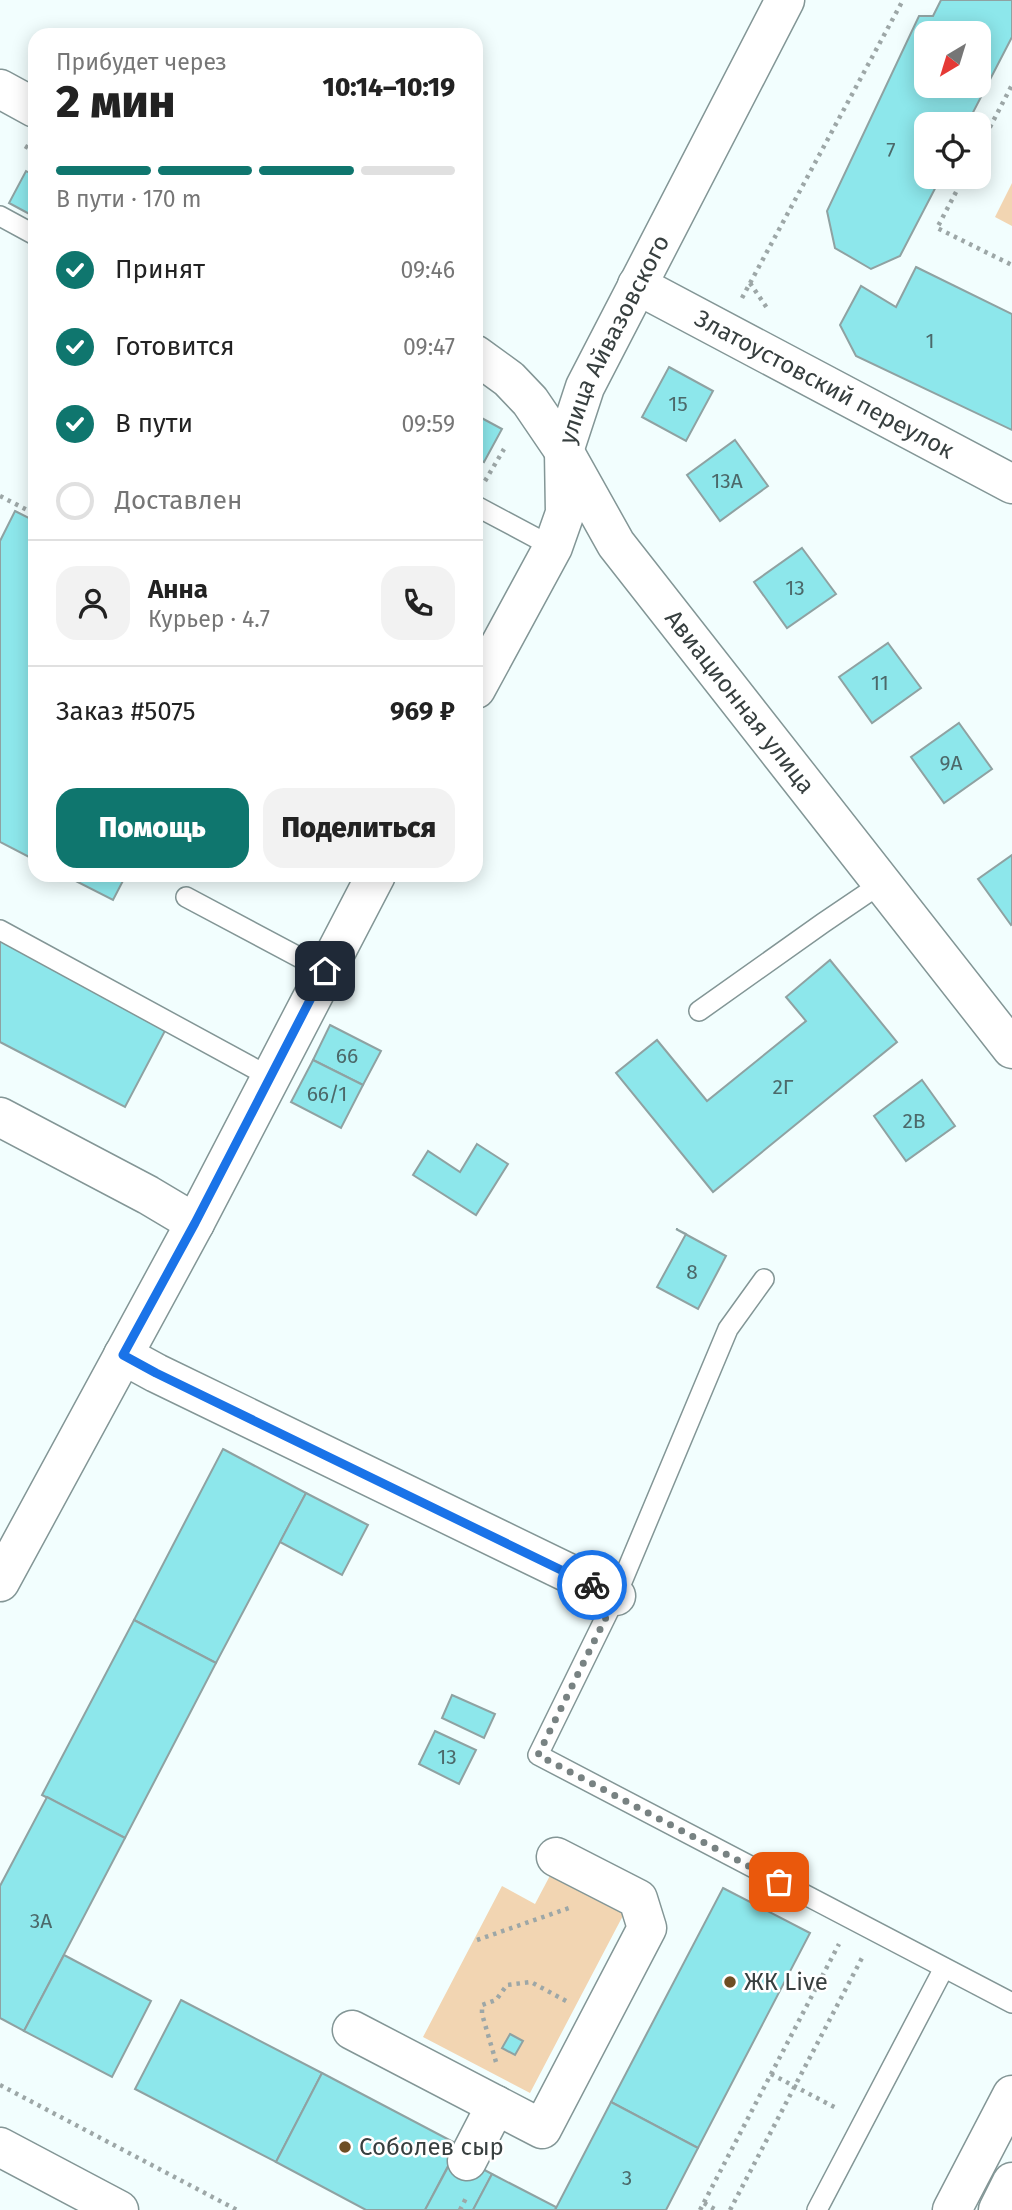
<!DOCTYPE html>
<html lang="ru">
<head>
<meta charset="utf-8">
<style>
	:root { --surface:#fff; --page:#f2f2f2; --text:#222; --muted:#767676; --line:#e0e0e0; --accent:#0f766e }
	body { margin:0; font-family:"Fira Sans",sans-serif; background:var(--page); color:var(--text); height:100vh; display:flex; flex-direction:column; font-size:26px; white-space:nowrap }
	* { box-sizing:border-box; margin:0 }
	p { font-size:23px; color:var(--muted) }
	.icon { flex:none; width:38px; height:38px; fill:none; stroke:currentColor; stroke-width:2; stroke-linecap:round; stroke-linejoin:round }
	.map { position:relative; flex:1; overflow:hidden }
	.details { position:absolute; left:28px; top:28px; width:455px; height:854px; display:flex; flex-direction:column; background:var(--surface); border-radius:21px; box-shadow:0 4px 18px #0003 }
	.details>* { flex:none }
	.needle { width:46px; rotate:218deg }
	.buttons { position:absolute; left:914px; top:21px; display:grid; gap:14px }
	.buttons a { display:grid; place-items:center; width:77px; height:77px; border-radius:14px; background:var(--surface); box-shadow:0 4px 18px #0003; font-size:35px }
	.pin { position:absolute; display:grid; place-items:center; width:60px; height:60px; color:#fff; margin:-30px; border-radius:14px; box-shadow:0 4px 10px #0006 }
	.courier { position:absolute; display:grid; place-items:center; width:70px; height:70px; margin:-35px; border:5px solid #1a73e8; border-radius:50%; background:#fff; color:#222; box-shadow:0 2px 9px #0007 }
	.head em { font-style:normal; font-weight:800 }
	.head div { display:flex; flex-direction:column-reverse }
	.head { display:flex; align-items:center; justify-content:space-between; height:119px; padding:0 28px }
	h1 { font-size:46px; font-weight:800; line-height:52px }
	.bar { display:grid; grid-template-columns:repeat(4,1fr); gap:10px 7px; align-content:center; height:84px; padding:0 28px }
	.bar i { height:9px; border-radius:5px; background:var(--line) }
	.bar .selected { background:var(--accent) }
	.bar p { grid-column:span 4 }
	.line { display:flex; align-items:center; gap:18px; padding:0 28px; border-top:2px solid var(--line) }
	.line div { flex:1 }
	.round { display:grid; place-items:center; flex:none; width:74px; height:74px; border-radius:21px; background:var(--page) }
	ol { padding:0 28px; list-style:none }
	li { display:flex; align-items:center; gap:21px; height:77px }
	li p { margin-inline-start:auto }
	li .icon { padding:7px; border-radius:50%; background:var(--accent); color:#fff; stroke-width:4 }
	li:last-child { color:var(--muted) }
	li i { width:38px; height:38px; border:4px solid var(--line); border-radius:50% }
	.action { display:flex; gap:14px; margin-top:auto; padding:14px 28px }
	.action a { flex:1; height:80px; border-radius:21px; background:var(--accent); color:#fff; font-size:28px; font-weight:800; line-height:80px; text-align:center }
	.action a+a { background:var(--page); color:var(--text) }
	.map>svg:first-child { display:block }
	.green { fill:#f2d5b2 }
	.building { fill:#8de7eb; stroke:#8fa2a2; stroke-width:2; fill-rule:evenodd }
	.lines { fill:none; stroke-linecap:round; stroke-linejoin:round }
	.lane-casing { stroke:#839696; stroke-width:22 }
	.street-casing { stroke:#839696; stroke-width:41 }
	.primary-casing { stroke:#839696; stroke-width:41 }
	.path { stroke:#9da7a7; stroke-width:4.5; stroke-dasharray:3.5 5; stroke-linecap:butt }
	.lane { stroke:#fff; stroke-width:19 }
	.street { stroke:#fff; stroke-width:38 }
	.primary { stroke:#fff; stroke-width:38 }
	.done { stroke:#788282; stroke-width:7; stroke-dasharray:0 12.6 }
	.route { stroke:#1a73e8; stroke-width:9 }
	.poi-dot { fill:#6e4e24; stroke:#fff; stroke-width:2.5 }
	.labels { text-anchor:middle; dominant-baseline:central; stroke-width:5; stroke-linejoin:round; paint-order:stroke }
	.number-label { font-size:21px; fill:#4c696a }
	.street-label { font-size:24px; fill:#373f3f; stroke:#fff }
	.poi-label { font-size:24px; fill:#373f3f; stroke:#fff; text-anchor:start }
</style>
</head>
<body>
<div class="map">
<svg width="1012" height="2210" viewBox="0 0 1012 2210">
	<rect width="100%" height="100%" fill="#f2fefe"/>
	<g class="green">
		<path d="M 1012,183 L 1012,226 L 995,217 Z"/>
		<path d="M 554,1868 L 628,1906 L 530,2093 L 423,2037 L 502,1886 L 535,1904 Z"/>
	</g>
	<g class="building">
		<path d="M 941,0 L 1012,0 L 1012,37 L 967,124 L 926,124 L 926,177 L 941,177 L 900,256 L 871,269 L 835,248 L 827,211 L 919,16 L 933,16 ZM 926,33 L 978,33 L 978,86 L 926,86 Z"/>
		<path d="M 26,171 L 35,176 L 35,217 L 9,203 Z"/>
		<path d="M 916,267 L 1012,314 L 1012,430 L 856,356 L 840,325 L 861,286 L 896,307 Z"/>
		<path d="M 669,367 L 713,391 L 686,441 L 642,417 Z"/>
		<path d="M 476,415 L 502,429 L 484,462 L 476,457 Z"/>
		<path d="M 735,440 L 768,486 L 720,521 L 687,475 Z"/>
		<path d="M 15,511 L 35,521 L 35,860 L 0,842 L 0,541 Z"/>
		<path d="M 802,548 L 836,594 L 787,628 L 754,582 Z"/>
		<path d="M 888,643 L 921,688 L 872,723 L 839,677 Z"/>
		<path d="M 959,723 L 992,769 L 944,803 L 911,757 Z"/>
		<path d="M 1012,855 L 1012,924 L 1011,925 L 978,879 Z"/>
		<path d="M 64,875 L 126,875 L 113,900 Z"/>
		<path d="M 0,940 L 167,1027 L 125,1107 L 0,1042 Z"/>
		<path d="M 830,960 L 897,1042 L 713,1192 L 616,1073 L 657,1040 L 707,1101 L 806,1021 L 786,997 Z"/>
		<path d="M 330,1025 L 381,1051 L 363,1085 L 313,1060 Z"/>
		<path d="M 313,1060 L 363,1085 L 341,1128 L 291,1102 Z"/>
		<path d="M 922,1080 L 955,1126 L 906,1161 L 874,1116 Z"/>
		<path d="M 477,1144 L 508,1164 L 476,1215 L 413,1175 L 428,1151 L 460,1172 Z"/>
		<path d="M 676,1229 L 726,1256 L 698,1309 L 657,1287 L 686,1234 Z"/>
		<path d="M 223,1449 L 306,1493 L 216,1663 L 134,1620 Z"/>
		<path d="M 306,1493 L 368,1525 L 342,1575 L 280,1542 Z"/>
		<path d="M 134,1620 L 216,1663 L 125,1838 L 42,1795 Z"/>
		<path d="M 452,1695 L 495,1714 L 484,1738 L 442,1718 Z"/>
		<path d="M 435,1731 L 476,1750 L 459,1784 L 419,1764 Z"/>
		<path d="M 47,1797 L 125,1838 L 24,2031 L 0,2018 L 0,1886 Z"/>
		<path d="M 723,1888 L 810,1933 L 698,2148 L 611,2102 Z"/>
		<path d="M 64,1955 L 151,2001 L 112,2077 L 24,2031 Z"/>
		<path d="M 181,2000 L 322,2073 L 276,2162 L 135,2089 Z"/>
		<path d="M 510,2034 L 523,2041 L 515,2055 L 502,2048 Z"/>
		<path d="M 322,2073 L 459,2145 L 425,2210 L 366,2210 L 276,2162 Z"/>
		<path d="M 611,2102 L 698,2148 L 666,2210 L 555,2210 Z"/>
		<path d="M 455,2154 L 492,2174 L 473,2210 L 425,2210 Z"/>
		<path d="M 492,2174 L 556,2207 L 555,2210 L 473,2210 Z"/>
	</g>
	<g class="lines">
		<defs>
			<g id="lane">
				<path d="M 0,216 L 35,235"/>
				<path d="M 476,506 L 553,547"/>
				<path d="M 186,897 L 325,971"/>
				<path d="M 0,930 L 270,1077"/>
				<path d="M 699,1011 L 823,923 L 882,883"/>
				<path d="M 764,1279 L 728,1329 L 616,1596 L 538,1755 L 1012,2003"/>
				<path d="M 817,2210 L 944,1968"/>
			</g>
			<g id="street">
				<path d="M 0,89 L 35,108"/>
				<path id="s1" d="M 637,285 L 1012,484"/>
				<path id="s2" d="M 476,355 L 509,379 L 530,401 L 564,451 L 616,544 L 1012,1049"/>
				<path id="s3" d="M 476,689 L 553,547 L 565,513 L 564,451 L 585,387 L 785,0"/>
				<path d="M 0,1117 L 148,1195 L 195,1223"/>
				<path d="M 123,1355 L 156,1373 L 616,1596"/>
				<path d="M 0,1582 L 195,1223 L 376,875"/>
				<path d="M 352,2030 L 542,2129 L 647,1928 L 638,1899 L 556,1857"/>
				<path d="M 0,2147 L 119,2210"/>
				<path d="M 467,2161 L 496,2105"/>
			</g>
			<g id="primary">
				<path d="M 952,2210 L 1012,2095"/>
				<path d="M 998,2210 L 1012,2182"/>
			</g>
		</defs>
		<use href="#lane" class="lane-casing"/>
		<use href="#street" class="street-casing"/>
		<use href="#primary" class="primary-casing"/>
		<g class="path">
			<path d="M 25,146 L 35,152"/>
			<path d="M 978,150 L 1012,85"/>
			<path d="M 964,177 L 937,228 L 1012,265"/>
			<path d="M 750,283 L 769,311"/>
			<path d="M 742,298 L 903,0"/>
			<path d="M 485,481 L 504,449"/>
			<path d="M 0,496 L 35,514"/>
			<path d="M 477,1940 L 569,1908 L 571,1905"/>
			<path d="M 496,2062 L 482,2014 L 482,2005 L 496,2000 L 507,1985 L 531,1982 L 568,2002"/>
			<path d="M 771,2074 L 838,2109"/>
			<path d="M 0,2085 L 237,2210"/>
			<path d="M 704,2203 L 716,2210"/>
			<path d="M 460,2210 L 466,2198"/>
			<path d="M 700,2210 L 839,1944"/>
			<path d="M 730,2210 L 863,1956"/>
		</g>
		<use href="#lane" class="lane"/>
		<use href="#street" class="street"/>
		<use href="#primary" class="primary"/>
	</g>
	<g class="lines">
		<path class="done" d="M 592,1585 L 616,1597 L 538,1755 L 779,1882"/>
		<path class="route" d="M 325,971 L 195,1223 L 123,1355 L 156,1373 L 592,1585"/>
	</g>
	<g class="poi-dot">
		<circle cx="730" cy="1982" r="7"/>
		<circle cx="345" cy="2147" r="7"/>
	</g>
	<g class="labels">
		<g class="number-label">
			<text x="891" y="150">7</text>
			<text x="930" y="341">1</text>
			<text x="678" y="404">15</text>
			<text x="727" y="481">13А</text>
			<text x="795" y="588">13</text>
			<text x="880" y="683">11</text>
			<text x="951" y="763">9А</text>
			<text x="347" y="1056">66</text>
			<text x="783" y="1087">2Г</text>
			<text x="327" y="1094">66/1</text>
			<text x="914" y="1121">2В</text>
			<text x="692" y="1272">8</text>
			<text x="447" y="1757">13</text>
			<text x="41" y="1921">3А</text>
			<text x="627" y="2178">3</text>
		</g>
		<g class="street-label">
			<text stroke="none"><textPath href="#s3" startOffset="382">улица Айвазовского</textPath></text>
			<text stroke="none"><textPath href="#s1" startOffset="212">Златоустовский переулок</textPath></text>
			<text stroke="none"><textPath href="#s2" startOffset="439">Авиационная улица</textPath></text>
		</g>
		<g class="poi-label">
			<text x="744" y="1982">ЖК Live</text>
			<text x="359" y="2147">Соболев сыр</text>
		</g>
	</g>
</svg>
<div class="buttons">
<a><svg class="needle" viewBox="-14 -14 28 28"><path d="M0-13l5 13h-10z" fill="#e53935"/><path d="M0 13l5-13h-10z" fill="#767676"/></svg></a>
<a><svg class="icon" aria-label="locate" viewBox="0 0 24 24"><circle cx="12" cy="12" r="6"/><path d="M12 2v4M12 18v4M2 12h4M18 12h4"/></svg></a>
</div>
<div class="pin" style="left:779px;top:1882px;background:#ea580c"><svg class="icon" aria-label="bag" viewBox="0 0 24 24"><path d="M5 8h14l-1 12H6zM9 8a3 3 0 0 1 6 0"/></svg></div>
<div class="pin" style="left:325px;top:971px;background:#1f2937"><svg class="icon" aria-label="home" viewBox="0 0 24 24"><path d="M3 11l9-7 9 7M6 9v11h12V9"/></svg></div>
<div class="courier" style="left:592px;top:1585px"><svg class="icon" aria-label="bike" viewBox="0 0 24 24"><circle cx="6" cy="16" r="4"/><circle cx="18" cy="16" r="4"/><path d="M6 16l4-8h5l3 8M10 8l3 8H6M13 5h3"/></svg></div>
<section class="details">
<div class="head"><div><h1>2 мин</h1><p>Прибудет через</p></div><em>10:14–10:19</em></div>
<div class="bar"><i class="selected"></i><i class="selected"></i><i class="selected"></i><i></i><p>В пути · 170 m</p></div>
<ol>
<li><svg class="icon" aria-label="check" viewBox="0 0 24 24"><path d="M5 12l5 5 9-10"/></svg>Принят<p>09:46</p></li>
<li><svg class="icon" aria-label="check" viewBox="0 0 24 24"><path d="M5 12l5 5 9-10"/></svg>Готовится<p>09:47</p></li>
<li><svg class="icon" aria-label="check" viewBox="0 0 24 24"><path d="M5 12l5 5 9-10"/></svg>В пути<p>09:59</p></li>
<li><i></i>Доставлен</li>
</ol>
<div class="line" style="height:126px"><a class="round"><svg class="icon" aria-label="person" viewBox="0 0 24 24"><circle cx="12" cy="8" r="4"/><path d="M4 21q1-7 8-7t8 7"/></svg></a><div><b>Анна</b><p>Курьер · 4.7</p></div><a class="round"><svg class="icon" aria-label="phone" viewBox="0 0 24 24"><path d="M5 4h4l2 5-3 2q2 4 5 5l2-3 5 2v4C11 20 4 13 5 4z"/></svg></a></div>
<div class="line" style="height:91px"><div>Заказ #5075</div><b>969 ₽</b></div>
<div class="action"><a>Помощь</a><a>Поделиться</a></div>
</section>
</div>
</body>
</html>
